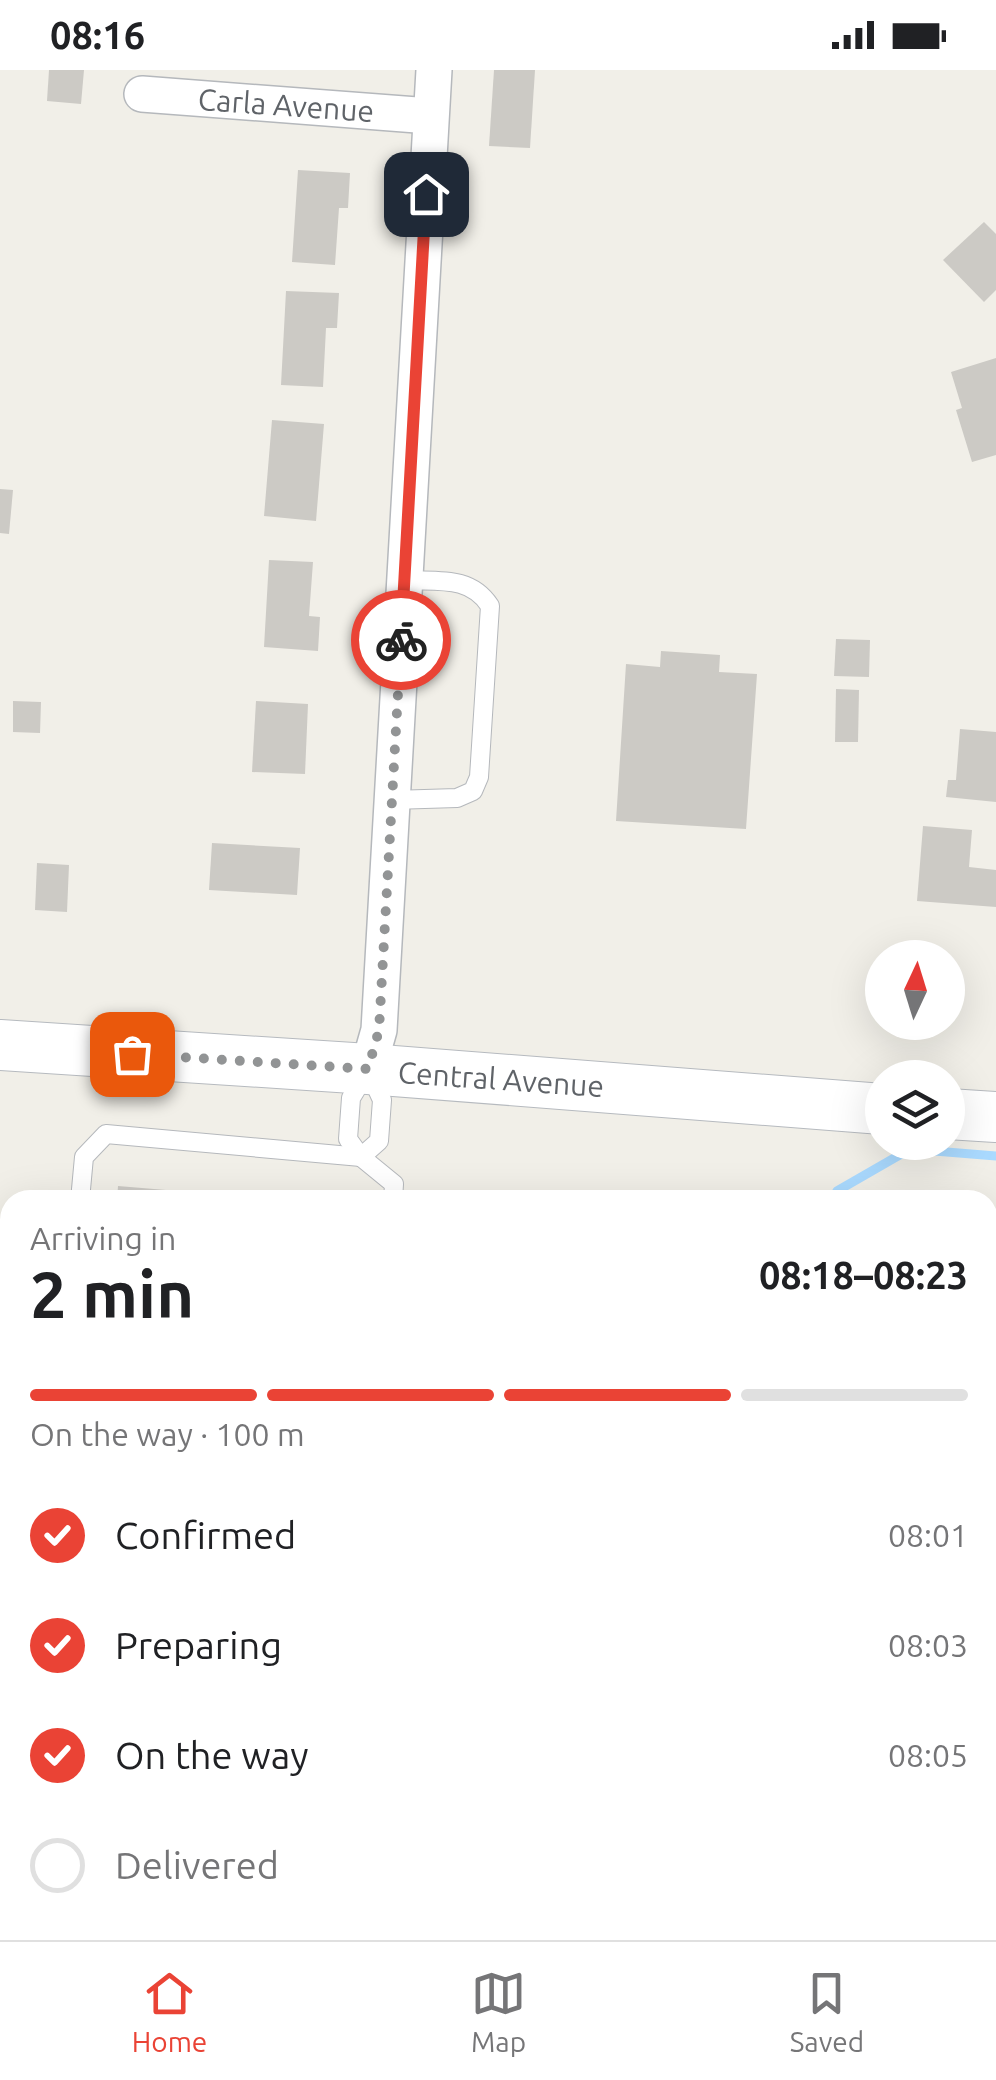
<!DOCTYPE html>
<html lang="en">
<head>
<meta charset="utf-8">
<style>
	:root { --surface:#fff; --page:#f2f2f2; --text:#202124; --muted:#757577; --line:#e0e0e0; --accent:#ea4335 }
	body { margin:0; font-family:Ubuntu,sans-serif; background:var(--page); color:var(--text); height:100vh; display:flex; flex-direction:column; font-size:38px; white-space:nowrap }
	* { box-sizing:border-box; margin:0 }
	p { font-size:32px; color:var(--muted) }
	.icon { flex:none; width:55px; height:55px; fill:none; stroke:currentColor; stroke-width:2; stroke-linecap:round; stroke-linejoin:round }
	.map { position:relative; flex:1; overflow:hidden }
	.sheet { position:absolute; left:0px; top:1120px; width:998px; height:750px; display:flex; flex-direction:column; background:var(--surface); border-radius:30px 30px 0 0; box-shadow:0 10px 40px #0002 }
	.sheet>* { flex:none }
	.needle { width:65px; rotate:4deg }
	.tools { position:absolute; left:865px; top:870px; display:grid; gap:20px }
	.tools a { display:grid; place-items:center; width:100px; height:100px; border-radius:50%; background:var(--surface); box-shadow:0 10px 40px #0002; font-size:50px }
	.pin { position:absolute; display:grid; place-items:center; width:85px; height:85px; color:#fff; margin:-42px; border-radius:20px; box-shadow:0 5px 15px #0006 }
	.courier { position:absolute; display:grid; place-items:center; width:100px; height:100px; margin:-50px; border:8px solid #ea4335; border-radius:50%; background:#fff; color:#222; box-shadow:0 2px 12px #0007 }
	.head em { font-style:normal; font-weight:700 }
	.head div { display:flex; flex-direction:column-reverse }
	.head { display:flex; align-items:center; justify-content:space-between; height:170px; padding:0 30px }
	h1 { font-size:65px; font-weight:700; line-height:75px }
	.bar { display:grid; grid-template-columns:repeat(4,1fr); gap:15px 10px; align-content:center; height:120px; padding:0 30px }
	.bar i { height:12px; border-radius:8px; background:var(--line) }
	.bar .active { background:var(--accent) }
	.bar p { grid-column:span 4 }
	ol { padding:0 30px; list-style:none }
	li { display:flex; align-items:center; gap:30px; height:110px }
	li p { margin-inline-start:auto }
	li .icon { padding:10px; border-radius:50%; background:var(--accent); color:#fff; stroke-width:4 }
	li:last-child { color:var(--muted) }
	li i { width:55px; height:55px; border:5px solid var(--line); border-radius:50% }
	.status { display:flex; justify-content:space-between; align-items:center; height:70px; padding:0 50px; background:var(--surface); direction:ltr }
	.status svg { height:28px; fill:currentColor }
	.tab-bar { display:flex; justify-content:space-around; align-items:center; height:140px; border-top:2px solid var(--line); background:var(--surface); font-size:28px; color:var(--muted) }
	.tab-bar a { display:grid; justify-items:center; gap:5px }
	.tab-bar .active { color:var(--accent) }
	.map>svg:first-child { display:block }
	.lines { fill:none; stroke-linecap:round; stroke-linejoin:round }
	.stream { stroke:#aadaff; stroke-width:9 }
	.building { fill:#cccac5 }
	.lane-casing { stroke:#b5b8bc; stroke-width:20 }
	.street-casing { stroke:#b5b8bc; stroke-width:38 }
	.secondary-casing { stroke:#b6babf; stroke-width:52 }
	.lane { stroke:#fff; stroke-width:18 }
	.street { stroke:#fff; stroke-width:35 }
	.secondary { stroke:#fff; stroke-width:50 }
	.done { stroke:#929495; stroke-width:10; stroke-dasharray:0 18 }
	.route { stroke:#ea4335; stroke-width:12 }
	.labels { text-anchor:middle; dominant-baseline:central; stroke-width:10; stroke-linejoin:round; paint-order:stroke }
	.street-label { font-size:30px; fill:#5f6368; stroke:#fff }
</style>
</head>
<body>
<div class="status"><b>08:16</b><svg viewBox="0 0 49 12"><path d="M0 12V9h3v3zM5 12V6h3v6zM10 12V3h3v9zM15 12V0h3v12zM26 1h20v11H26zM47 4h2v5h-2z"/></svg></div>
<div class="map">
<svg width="996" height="1870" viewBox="0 0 996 1870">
	<rect width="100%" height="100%" fill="#f1efe8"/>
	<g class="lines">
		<g class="stream">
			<path d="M 832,1130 L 837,1121 L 910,1079 L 996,1086"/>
			<path d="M 919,1860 L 921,1870"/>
		</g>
	</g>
	<g class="building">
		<path d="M 49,0 L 84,0 L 81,34 L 47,31 Z"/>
		<path d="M 494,0 L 535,0 L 530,78 L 489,76 Z"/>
		<path d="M 298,100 L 350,103 L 348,138 L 339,138 L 335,195 L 292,192 Z"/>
		<path d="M 984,152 L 996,164 L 996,220 L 984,232 L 943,190 Z"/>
		<path d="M 286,221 L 339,223 L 337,258 L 326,258 L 323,317 L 281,315 Z"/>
		<path d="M 996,288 L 996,385 L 972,392 L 956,340 L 962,338 L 951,302 Z"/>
		<path d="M 272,350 L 324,354 L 316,451 L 264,446 Z"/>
		<path d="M 0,419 L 13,420 L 9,464 L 0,463 Z"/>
		<path d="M 269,490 L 313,492 L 309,546 L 320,547 L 318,581 L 264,577 Z"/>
		<path d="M 836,569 L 870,570 L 869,607 L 834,606 Z"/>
		<path d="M 661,581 L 720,585 L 719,602 L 757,604 L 746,759 L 616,751 L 626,594 L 660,597 Z"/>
		<path d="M 836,619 L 859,620 L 858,672 L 835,672 Z"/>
		<path d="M 13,631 L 41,632 L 40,663 L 13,662 Z"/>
		<path d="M 256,631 L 308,634 L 305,704 L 252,702 Z"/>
		<path d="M 960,659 L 996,662 L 996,732 L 946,727 L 948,710 L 956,710 Z"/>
		<path d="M 923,756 L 972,760 L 969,797 L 996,800 L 996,837 L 917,831 Z"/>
		<path d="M 212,773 L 300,778 L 297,825 L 209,820 Z"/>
		<path d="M 37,793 L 69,795 L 67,842 L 35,840 Z"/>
		<path d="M 118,1116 L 190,1122 L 189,1130 L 117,1130 Z"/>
		<path d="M 490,1860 L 523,1860 L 522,1870 L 489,1869 Z"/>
		<path d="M 539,1860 L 627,1860 L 626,1870 L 566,1870 L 539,1866 Z"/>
		<path d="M 648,1860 L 722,1860 L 732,1863 L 730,1870 L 645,1870 Z"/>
		<path d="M 813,1860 L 850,1860 L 856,1870 L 810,1870 L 807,1864 Z"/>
	</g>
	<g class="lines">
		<defs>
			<g id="lane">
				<path d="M 392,730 L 457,728 L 473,721 L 479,707 L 490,536 C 470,505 437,512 404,510"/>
				<path d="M 365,1005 L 351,1028 L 348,1069 L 361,1087 L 394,1114 L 393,1130"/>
				<path d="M 80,1130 L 84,1087 L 106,1064 L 361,1087 L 379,1071 L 382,1030 L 370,1004"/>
				<path d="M 0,1221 L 10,1221"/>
				<path d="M 0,1350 L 10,1351"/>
			</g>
			<g id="street">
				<path d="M 142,24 L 430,46"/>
				<path d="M 368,999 L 379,960 L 434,0"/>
			</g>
			<g id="secondary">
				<path d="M 0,975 L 368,999 L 882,1039"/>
				<path d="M 948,1044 L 996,1047"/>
			</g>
		</defs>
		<use href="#lane" class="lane-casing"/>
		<use href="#street" class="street-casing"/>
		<use href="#secondary" class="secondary-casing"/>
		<use href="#lane" class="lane"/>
		<use href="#street" class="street"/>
		<use href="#secondary" class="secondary"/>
	</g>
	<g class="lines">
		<path class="done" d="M 132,984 L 368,999 L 379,960 L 401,570"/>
		<path class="route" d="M 401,570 L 426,124"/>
	</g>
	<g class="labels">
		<g class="street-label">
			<text transform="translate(286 35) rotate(4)">Carla Avenue</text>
			<text transform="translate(501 1009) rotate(4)">Central Avenue</text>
		</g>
	</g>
</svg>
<div class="tools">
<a><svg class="needle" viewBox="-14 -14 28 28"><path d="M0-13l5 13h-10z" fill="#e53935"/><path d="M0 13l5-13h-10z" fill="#757577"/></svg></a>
<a><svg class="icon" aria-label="layers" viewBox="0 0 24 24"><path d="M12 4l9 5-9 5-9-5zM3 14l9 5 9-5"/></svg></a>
</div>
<div class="pin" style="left:132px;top:984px;background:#ea580c"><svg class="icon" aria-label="bag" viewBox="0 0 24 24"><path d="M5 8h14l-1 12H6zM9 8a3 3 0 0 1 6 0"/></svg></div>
<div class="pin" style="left:426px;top:124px;background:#1f2937"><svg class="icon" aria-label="home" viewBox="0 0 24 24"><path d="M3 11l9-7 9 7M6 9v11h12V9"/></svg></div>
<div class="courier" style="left:401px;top:570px"><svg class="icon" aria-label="bike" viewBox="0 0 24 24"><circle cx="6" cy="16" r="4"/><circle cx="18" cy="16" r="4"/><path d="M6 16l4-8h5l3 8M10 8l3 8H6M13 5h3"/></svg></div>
<section class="sheet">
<div class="head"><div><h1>2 min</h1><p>Arriving in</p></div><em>08:18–08:23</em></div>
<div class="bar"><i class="active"></i><i class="active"></i><i class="active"></i><i></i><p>On the way · 100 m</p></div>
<ol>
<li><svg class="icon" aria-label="check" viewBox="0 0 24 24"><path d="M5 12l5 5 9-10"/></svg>Confirmed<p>08:01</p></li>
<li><svg class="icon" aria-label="check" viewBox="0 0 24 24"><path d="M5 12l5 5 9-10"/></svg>Preparing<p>08:03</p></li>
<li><svg class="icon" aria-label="check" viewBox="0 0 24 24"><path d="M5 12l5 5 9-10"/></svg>On the way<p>08:05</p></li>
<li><i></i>Delivered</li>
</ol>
</section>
</div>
<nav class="tab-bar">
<a class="active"><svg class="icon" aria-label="home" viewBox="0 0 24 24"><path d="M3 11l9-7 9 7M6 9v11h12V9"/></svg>Home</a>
<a><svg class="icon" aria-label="map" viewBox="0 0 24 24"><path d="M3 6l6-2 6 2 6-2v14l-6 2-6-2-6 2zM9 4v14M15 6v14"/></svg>Map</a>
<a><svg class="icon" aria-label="saved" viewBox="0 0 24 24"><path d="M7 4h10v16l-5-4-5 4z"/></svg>Saved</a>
</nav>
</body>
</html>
